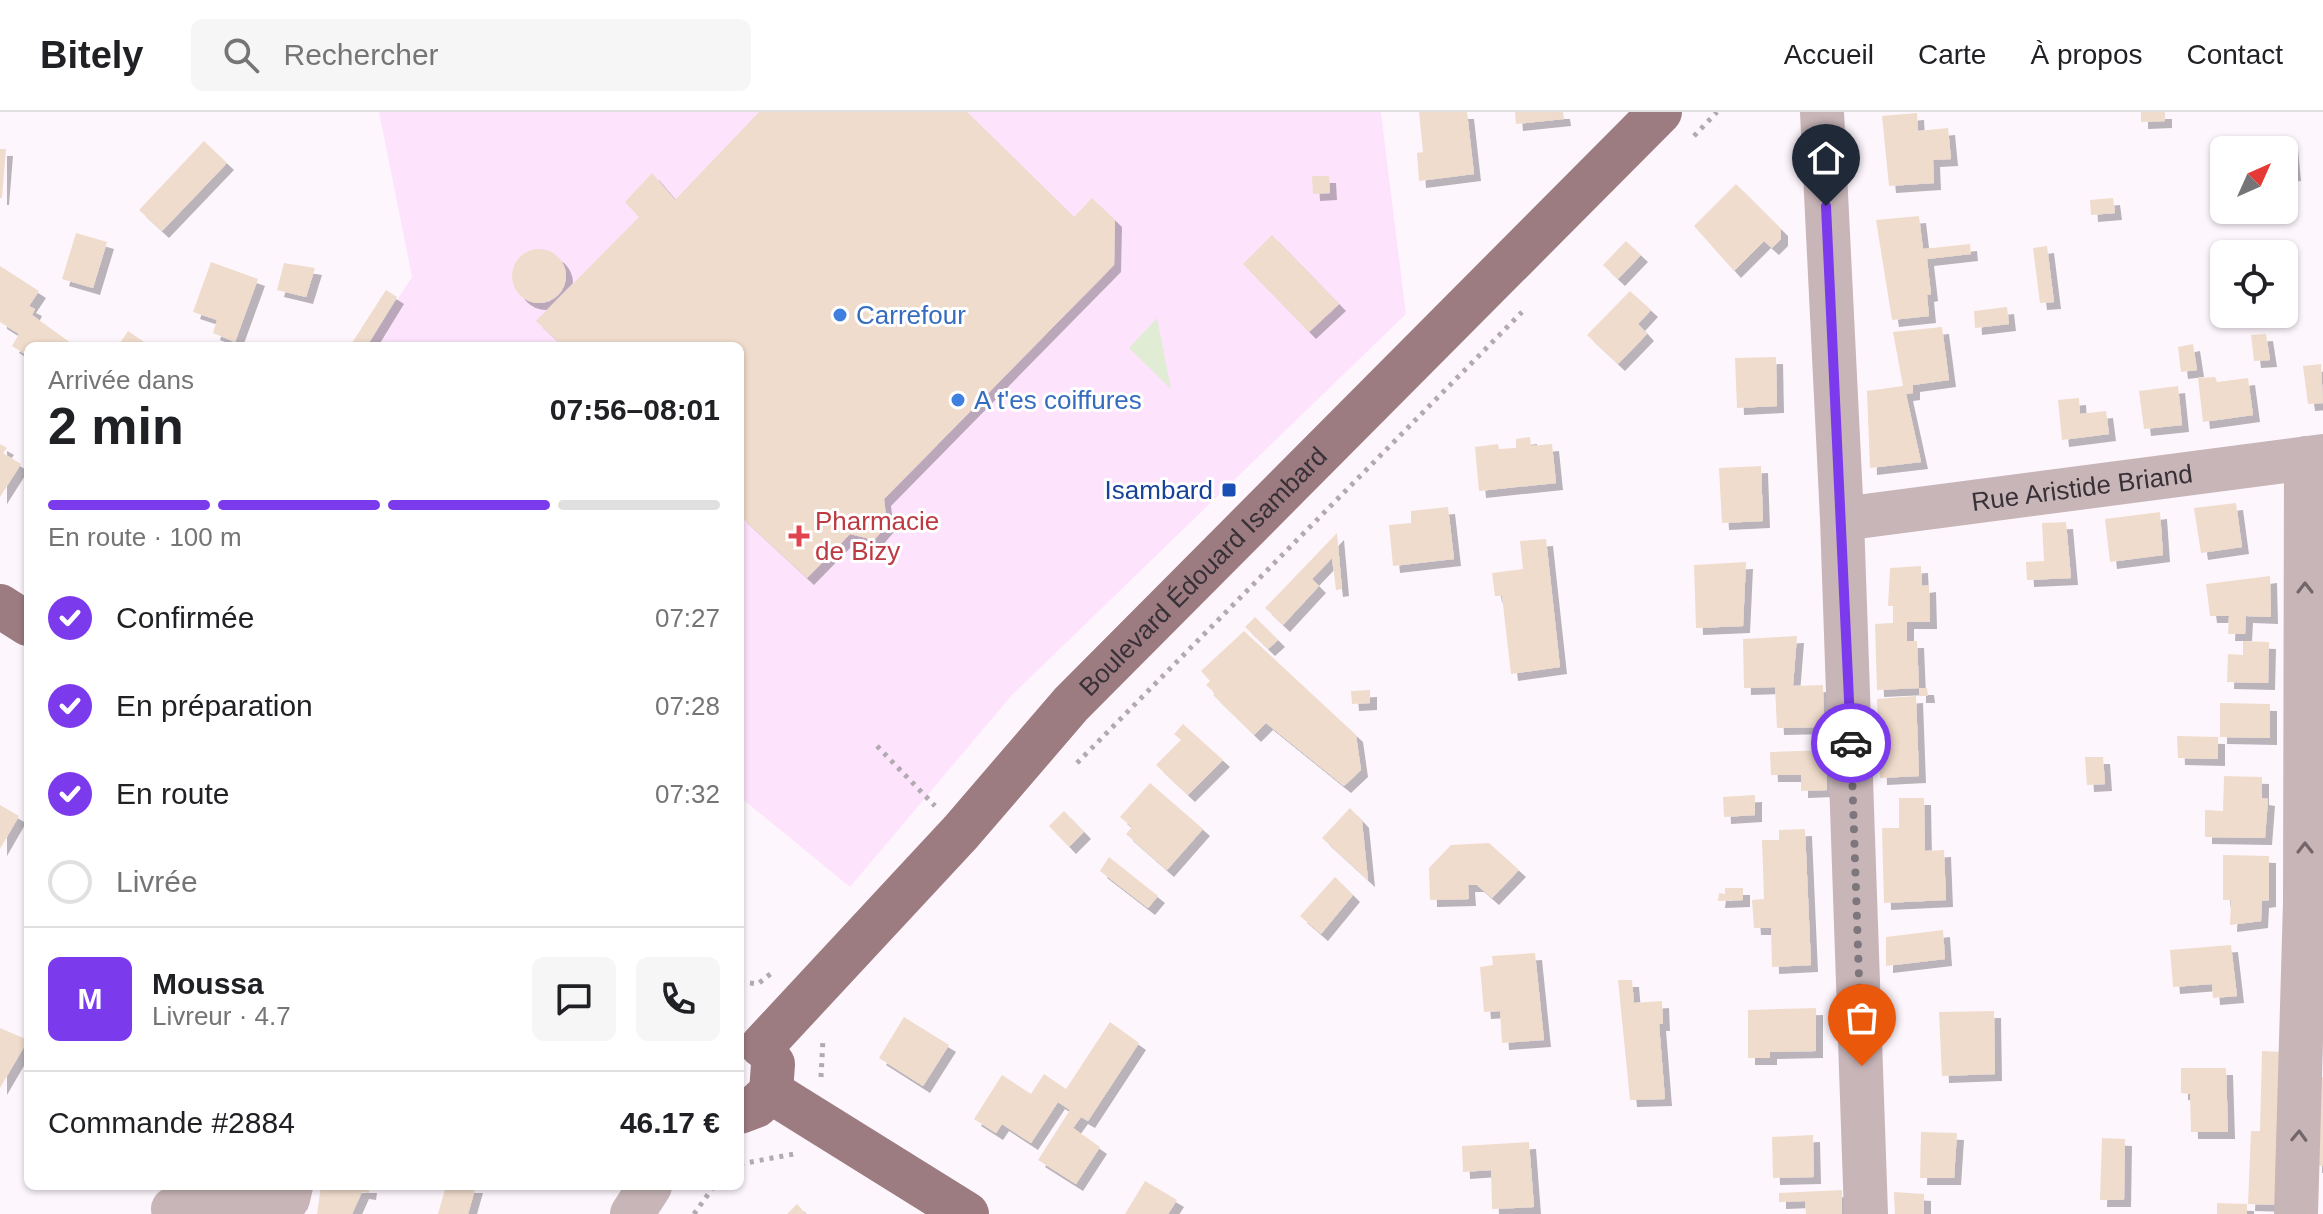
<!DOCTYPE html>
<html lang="fr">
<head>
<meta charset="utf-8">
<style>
	:root { --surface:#fff; --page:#f6f6f6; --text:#202124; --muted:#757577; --line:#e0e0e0; --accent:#7c3aed }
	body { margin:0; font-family:Arial,sans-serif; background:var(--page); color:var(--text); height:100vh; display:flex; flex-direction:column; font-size:30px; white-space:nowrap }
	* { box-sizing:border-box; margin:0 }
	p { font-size:26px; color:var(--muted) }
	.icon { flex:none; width:44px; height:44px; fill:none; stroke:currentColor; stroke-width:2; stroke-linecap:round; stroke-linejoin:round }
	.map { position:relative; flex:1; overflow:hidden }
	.sheet { position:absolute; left:24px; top:230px; width:720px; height:848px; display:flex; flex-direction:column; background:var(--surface); border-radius:12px; box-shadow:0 2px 6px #0004 }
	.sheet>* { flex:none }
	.needle { width:52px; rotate:45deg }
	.tools { position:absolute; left:2210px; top:24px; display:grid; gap:16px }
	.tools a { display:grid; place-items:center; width:88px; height:88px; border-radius:12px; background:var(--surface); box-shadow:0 2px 6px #0004; font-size:40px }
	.pin { position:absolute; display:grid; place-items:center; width:68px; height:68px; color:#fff; margin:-82px -34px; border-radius:50% 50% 50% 0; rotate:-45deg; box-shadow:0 0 8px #0007 }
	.pin .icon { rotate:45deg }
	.courier { position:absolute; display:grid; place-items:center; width:80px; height:80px; margin:-40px; border:6px solid #7c3aed; border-radius:50%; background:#fff; color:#222; box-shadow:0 2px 10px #0007 }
	.headline em { font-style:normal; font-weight:700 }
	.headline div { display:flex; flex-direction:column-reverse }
	.headline { display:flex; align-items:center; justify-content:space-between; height:136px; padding:0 24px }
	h1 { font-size:52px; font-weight:700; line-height:60px }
	.bar { display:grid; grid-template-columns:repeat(4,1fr); gap:12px 8px; align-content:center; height:96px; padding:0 24px }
	.bar i { height:10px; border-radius:6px; background:var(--line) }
	.bar .selected { background:var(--accent) }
	.bar p { grid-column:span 4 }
	.line { display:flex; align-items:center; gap:20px; padding:0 24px; border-top:2px solid var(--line) }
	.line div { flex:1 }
	.round { display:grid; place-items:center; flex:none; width:84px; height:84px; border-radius:12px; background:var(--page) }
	ol { padding:0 24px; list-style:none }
	li { display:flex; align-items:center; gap:24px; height:88px }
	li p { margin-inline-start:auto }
	li .icon { padding:8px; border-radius:50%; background:var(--accent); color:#fff; stroke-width:4 }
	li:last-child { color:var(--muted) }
	li i { width:44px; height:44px; border:4px solid var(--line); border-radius:50% }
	header { display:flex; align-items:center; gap:48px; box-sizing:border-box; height:112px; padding:0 40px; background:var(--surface); border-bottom:2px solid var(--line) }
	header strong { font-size:38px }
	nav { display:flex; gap:44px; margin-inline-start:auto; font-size:28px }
	.search { width:560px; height:72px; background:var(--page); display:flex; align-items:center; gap:20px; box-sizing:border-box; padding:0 28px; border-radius:12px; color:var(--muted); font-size:30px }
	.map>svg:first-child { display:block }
	.built { fill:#fde4fc }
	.green { fill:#e0ecd4 }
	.building { fill:#f0dccc; filter:url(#shadow) }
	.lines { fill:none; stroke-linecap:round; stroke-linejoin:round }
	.path { stroke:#b2aab1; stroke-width:5; stroke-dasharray:4 6; stroke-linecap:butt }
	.minor { stroke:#c8b5b8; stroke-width:44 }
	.major { stroke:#9d7c81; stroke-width:44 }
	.oneway { stroke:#72666b }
	.done { stroke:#7d767d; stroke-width:8; stroke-dasharray:0 14.4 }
	.route { stroke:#7c3aed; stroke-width:10 }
	.shop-dot { fill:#3f7fe0; stroke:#fff; stroke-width:3 }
	.transit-dot { fill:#1a4fb4; stroke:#fff; stroke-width:3 }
	.health-dot { fill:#e0444e; stroke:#fff; stroke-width:3 }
	.labels { text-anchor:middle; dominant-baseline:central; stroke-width:6; stroke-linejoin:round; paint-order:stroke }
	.shop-label { font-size:26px; fill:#366cbe; stroke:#fff; text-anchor:start }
	.street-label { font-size:26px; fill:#383138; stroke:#fff }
	.transit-label { font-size:26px; fill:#164399; stroke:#fff; text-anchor:end }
	.health-label { font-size:26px; fill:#be3a42; stroke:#fff; text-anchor:start }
</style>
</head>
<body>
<header>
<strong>Bitely</strong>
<div class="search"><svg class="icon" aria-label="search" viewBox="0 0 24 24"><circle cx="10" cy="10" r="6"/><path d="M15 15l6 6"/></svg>Rechercher</div>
<nav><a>Accueil</a><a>Carte</a><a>À propos</a><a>Contact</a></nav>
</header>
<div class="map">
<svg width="2323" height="1102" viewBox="0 0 2323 1102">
	<defs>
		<filter id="shadow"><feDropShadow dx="7" dy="7" stdDeviation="0" flood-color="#0004"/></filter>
	</defs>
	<rect width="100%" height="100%" fill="#fef6fd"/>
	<path class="built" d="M 379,0 L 1381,0 L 1406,202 L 1012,583 L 850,775 L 740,685 L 740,234 L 367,234 L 412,165 Z"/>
	<path class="green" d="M 1157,206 L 1171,277 L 1129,236 Z"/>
	<g class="building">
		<path d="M 759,0 L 967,0 L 1074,105 L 1092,86 L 1115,108 L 1114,153 L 884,387 L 887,413 L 874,428 L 850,422 L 807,466 L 740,404 L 740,234 L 563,234 L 536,209 L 639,105 L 625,90 L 652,61 L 675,88 Z"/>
		<path d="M 1419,0 L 1467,0 L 1474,62 L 1419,69 L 1417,41 L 1423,40 Z"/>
		<path d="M 1515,0 L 1563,0 L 1564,7 L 1516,12 Z"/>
		<path d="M 2141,0 L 2165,0 L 2165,9 L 2141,10 Z"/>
		<path d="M 1917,1 L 1918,19 L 1948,16 L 1951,47 L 1933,48 L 1934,71 L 1889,74 L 1882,4 Z"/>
		<path d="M 204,29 L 227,51 L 162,119 L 139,98 Z"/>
		<path d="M 2291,31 L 2294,62 L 2284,63 L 2284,38 L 2236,38 Z"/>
		<path d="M 0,37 L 6,37 L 2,86 L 0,86 Z"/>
		<path d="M 2218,37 L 2224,37 L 2224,68 L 2221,68 Z"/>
		<path d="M 1312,64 L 1329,64 L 1330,81 L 1313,82 Z"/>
		<path d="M 1736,72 L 1781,117 L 1781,127 L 1772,136 L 1764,129 L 1734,159 L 1694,114 Z"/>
		<path d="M 2113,86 L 2115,101 L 2091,103 L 2090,88 Z"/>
		<path d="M 1919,104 L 1923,137 L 1970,132 L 1971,142 L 1927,147 L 1931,182 L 1927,183 L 1929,204 L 1892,208 L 1876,108 Z"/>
		<path d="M 76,121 L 107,130 L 93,176 L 62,167 Z"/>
		<path d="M 1272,123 L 1339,192 L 1309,220 L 1243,152 Z"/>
		<path d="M 1626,129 L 1641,143 L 1618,167 L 1603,153 Z"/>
		<path d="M 2047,134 L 2054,190 L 2040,191 L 2033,136 Z"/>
		<circle cx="539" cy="164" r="27"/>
		<path d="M 211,150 L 258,167 L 235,230 L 213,221 L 217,208 L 193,200 Z"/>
		<path d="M 284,151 L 315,156 L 306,185 L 277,178 Z"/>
		<path d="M 0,154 L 39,179 L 29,194 L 35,197 L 32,203 L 75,234 L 28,234 L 28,244 L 12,234 L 19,222 L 0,210 Z"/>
		<path d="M 386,178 L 397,185 L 367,234 L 350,234 Z"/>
		<path d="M 1630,179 L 1651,198 L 1638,212 L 1647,222 L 1618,252 L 1587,223 Z"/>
		<path d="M 2007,195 L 2009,212 L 1975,216 L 1974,199 Z"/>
		<path d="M 1942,215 L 1949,268 L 1913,273 L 1913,281 L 1906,282 L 1921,350 L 1870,356 L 1867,279 L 1903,274 L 1893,220 Z"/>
		<path d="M 128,219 L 150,234 L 118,234 Z"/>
		<path d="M 2266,222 L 2270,248 L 2254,249 L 2251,223 Z"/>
		<path d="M 2193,232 L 2197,258 L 2181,260 L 2178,235 Z"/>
		<path d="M 1776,245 L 1777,294 L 1737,296 L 1735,246 Z"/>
		<path d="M 2321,252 L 2323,291 L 2308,292 L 2303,254 Z"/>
		<path d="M 2215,265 L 2217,270 L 2248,266 L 2253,303 L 2203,310 L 2198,266 Z"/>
		<path d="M 2178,274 L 2182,313 L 2144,317 L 2139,279 Z"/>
		<path d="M 2079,286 L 2080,302 L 2106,299 L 2109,322 L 2062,328 L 2058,288 Z"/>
		<path d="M 1530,325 L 1531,334 L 1552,332 L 1556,371 L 1479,379 L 1475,335 L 1498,332 L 1499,337 L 1516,336 L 1516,327 Z"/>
		<path d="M 0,332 L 7,336 L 3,341 L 21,352 L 0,385 Z"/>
		<path d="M 1761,354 L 1763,409 L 1722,411 L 1719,356 Z"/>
		<path d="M 2236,391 L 2242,435 L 2201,441 L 2194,396 Z"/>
		<path d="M 1448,395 L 1454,447 L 1393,454 L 1389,413 L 1411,411 L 1411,399 Z"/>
		<path d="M 2160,400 L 2163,443 L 2110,450 L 2105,407 Z"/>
		<path d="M 2066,410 L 2071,466 L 2027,468 L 2026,450 L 2044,449 L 2042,411 Z"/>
		<path d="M 1337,421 L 1342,477 L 1336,478 L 1332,446 L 1312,467 L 1319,474 L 1283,513 L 1265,496 Z"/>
		<path d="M 1546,427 L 1560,555 L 1511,562 L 1502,484 L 1495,484 L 1492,461 L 1523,457 L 1520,429 Z"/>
		<path d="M 1746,450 L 1743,514 L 1696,516 L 1694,453 Z"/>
		<path d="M 1921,454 L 1922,474 L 1929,473 L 1930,510 L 1907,510 L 1907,529 L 1917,529 L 1919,576 L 1877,578 L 1875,512 L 1893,511 L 1893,494 L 1888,494 L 1890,456 Z"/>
		<path d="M 2270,464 L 2271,505 L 2246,504 L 2245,522 L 2228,522 L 2229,504 L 2210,504 L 2206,472 Z"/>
		<path d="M 1255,505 L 1278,528 L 1268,537 L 1245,515 Z"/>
		<path d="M 1244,519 L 1356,623 L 1361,658 L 1344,674 L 1266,611 L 1254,623 L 1213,583 L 1215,581 L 1206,573 L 1210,569 L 1201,559 Z"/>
		<path d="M 1797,524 L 1793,574 L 1823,573 L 1824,615 L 1777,616 L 1775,575 L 1744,576 L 1743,527 Z"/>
		<path d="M 2243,529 L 2269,530 L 2268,571 L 2227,570 L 2228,542 L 2243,543 Z"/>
		<path d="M 1919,576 L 1927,576 L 1928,584 L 1919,584 Z"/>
		<path d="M 1370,578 L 1370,591 L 1352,592 L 1351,579 Z"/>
		<path d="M 1916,584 L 1919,664 L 1880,666 L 1877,587 Z"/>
		<path d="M 2220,591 L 2270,592 L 2270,626 L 2220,625 Z"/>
		<path d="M 1183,612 L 1223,648 L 1188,683 L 1156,653 L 1181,628 L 1174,622 Z"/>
		<path d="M 2177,624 L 2218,625 L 2218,647 L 2178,646 Z"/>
		<path d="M 1826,638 L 1827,678 L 1801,679 L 1801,663 L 1771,663 L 1770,640 Z"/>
		<path d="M 2085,645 L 2103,645 L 2105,672 L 2087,673 Z"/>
		<path d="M 2224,664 L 2262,665 L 2262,686 L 2268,687 L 2265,726 L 2205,725 L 2205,698 L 2223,699 Z"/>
		<path d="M 1150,671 L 1203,717 L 1167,758 L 1126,722 L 1132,715 L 1120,705 Z"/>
		<path d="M 1755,683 L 1755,703 L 1724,705 L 1723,685 Z"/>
		<path d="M 1899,686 L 1924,686 L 1925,739 L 1944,738 L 1946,788 L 1884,791 L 1882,716 L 1899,716 Z"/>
		<path d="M 0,693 L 19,704 L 0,737 Z"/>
		<path d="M 1350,696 L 1362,709 L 1368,768 L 1322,726 Z"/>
		<path d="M 1064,699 L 1084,720 L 1069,735 L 1049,714 Z"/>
		<path d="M 1805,717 L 1811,853 L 1772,855 L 1771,816 L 1754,816 L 1752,788 L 1764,787 L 1762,728 L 1779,728 L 1779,718 Z"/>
		<path d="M 1489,731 L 1519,758 L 1492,786 L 1477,773 L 1468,773 L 1469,787 L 1430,788 L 1429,756 L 1451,733 Z"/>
		<path d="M 2223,743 L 2269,744 L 2269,788 L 2262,789 L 2261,809 L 2230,813 L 2231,788 L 2223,788 Z"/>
		<path d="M 1109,745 L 1158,784 L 1148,796 L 1100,759 Z"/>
		<path d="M 1335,765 L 1353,783 L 1321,822 L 1300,804 Z"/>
		<path d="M 1725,776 L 1743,776 L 1743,788 L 1718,789 L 1719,781 L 1725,782 Z"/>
		<path d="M 1943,818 L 1945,847 L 1886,854 L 1886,825 Z"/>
		<path d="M 2231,833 L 2237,884 L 2213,886 L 2212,872 L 2173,875 L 2170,838 Z"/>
		<path d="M 1535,841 L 1544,928 L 1502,931 L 1500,899 L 1484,900 L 1480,855 L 1493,853 L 1492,844 Z"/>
		<path d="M 1618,868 L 1632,868 L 1634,891 L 1662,889 L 1663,912 L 1659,912 L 1665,987 L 1630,988 Z"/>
		<path d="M 1816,896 L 1816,939 L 1770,940 L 1770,946 L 1748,946 L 1748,898 Z"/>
		<path d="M 1994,899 L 1995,962 L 1942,964 L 1939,900 Z"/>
		<path d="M 904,905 L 949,933 L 923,974 L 879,946 Z"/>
		<path d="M 1110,910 L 1139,931 L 1088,1009 L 1081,1005 L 1073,1016 L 1100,1035 L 1076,1072 L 1038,1048 L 1070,998 L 1058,990 L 1031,1031 L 1002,1012 L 996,1021 L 974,1007 L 1002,963 L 1031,982 L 1044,962 L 1066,977 Z"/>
		<path d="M 0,916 L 28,928 L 0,976 Z"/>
		<path d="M 2262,939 L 2286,940 L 2284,1093 L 2248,1092 L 2251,1019 L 2260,1019 Z"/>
		<path d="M 2181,956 L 2226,956 L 2228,1020 L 2191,1020 L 2190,982 L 2181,981 Z"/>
		<path d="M 2317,965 L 2323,965 L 2323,1054 L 2315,1054 Z"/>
		<path d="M 1921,1020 L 1957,1021 L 1954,1066 L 1920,1066 Z"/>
		<path d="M 1813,1023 L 1814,1065 L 1773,1066 L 1772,1025 Z"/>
		<path d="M 2102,1026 L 2125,1027 L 2124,1088 L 2100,1088 Z"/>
		<path d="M 1529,1030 L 1534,1095 L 1492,1097 L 1491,1058 L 1463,1060 L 1462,1034 Z"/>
		<path d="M 1145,1069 L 1177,1088 L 1168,1102 L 1125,1102 Z"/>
		<path d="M 321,1074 L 370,1074 L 369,1081 L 362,1080 L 352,1102 L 317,1102 Z"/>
		<path d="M 446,1074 L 476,1074 L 468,1102 L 438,1102 Z"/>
		<path d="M 1842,1078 L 1842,1102 L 1806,1102 L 1805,1089 L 1779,1090 L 1779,1081 Z"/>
		<path d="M 1894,1080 L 1924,1082 L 1924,1102 L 1895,1102 Z"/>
		<path d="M 2217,1091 L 2247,1092 L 2247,1102 L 2217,1102 Z"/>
		<path d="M 797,1092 L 806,1102 L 787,1102 Z"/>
	</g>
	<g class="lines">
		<g class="path">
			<path d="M 1694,24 L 1717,0"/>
			<path d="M 877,634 L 935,694"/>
			<path d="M 1077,651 L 1522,200"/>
			<path d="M 740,870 L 758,872 L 774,859"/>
			<path d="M 821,965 L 823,927"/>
			<path d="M 740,1052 L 794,1042"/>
			<path d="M 694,1102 L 714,1074"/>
		</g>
		<g class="minor">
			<path d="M 1822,0 L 1842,407 L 1866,1102"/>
			<path id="s1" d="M 1842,407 L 2323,344"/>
			<path d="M 173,1097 L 288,1087 L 291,1074"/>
			<path d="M 632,1102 L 650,1074"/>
			<path d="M 2296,1102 L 2305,791 L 2306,346"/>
		</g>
		<g class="major">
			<path d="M 0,494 L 28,512"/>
			<path id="s2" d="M 762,934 L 961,720 L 1071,592 L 1660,0"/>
			<path d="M 771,980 L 967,1102"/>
			<path d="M 740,1000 L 756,994 L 771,980 L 773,952"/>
		</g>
	</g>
	<defs><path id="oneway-chevron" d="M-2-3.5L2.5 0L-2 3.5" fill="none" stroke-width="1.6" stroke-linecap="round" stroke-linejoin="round" transform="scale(2)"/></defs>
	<g class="oneway">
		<use href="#oneway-chevron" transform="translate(2305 476) rotate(-90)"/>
		<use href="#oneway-chevron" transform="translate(2305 736) rotate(-90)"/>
		<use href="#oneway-chevron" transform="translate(2299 1024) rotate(-88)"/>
	</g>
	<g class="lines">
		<path class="done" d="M 1851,631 L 1862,954"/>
		<path class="route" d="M 1826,94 L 1851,631"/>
	</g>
	<g class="shop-dot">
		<circle cx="840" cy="203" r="8"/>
		<circle cx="958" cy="288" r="8"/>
	</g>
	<rect class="transit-dot" x="1221" y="370" width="16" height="16" rx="4"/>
	<path class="health-dot" d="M795 412h8v8h8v8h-8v8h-8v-8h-8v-8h8z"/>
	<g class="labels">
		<g class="shop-label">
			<text x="856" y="203">Carrefour</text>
			<text x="974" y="288">A t'es coiffures</text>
		</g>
		<g class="street-label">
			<text stroke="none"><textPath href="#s1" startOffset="242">Rue Aristide Briand</textPath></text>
			<text stroke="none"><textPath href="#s2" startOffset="648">Boulevard Édouard Isambard</textPath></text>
		</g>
		<g class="transit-label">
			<text x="1213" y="378">Isambard</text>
		</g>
		<g class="health-label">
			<text x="815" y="409">Pharmacie<tspan x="815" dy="30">de Bizy</tspan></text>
		</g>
	</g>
</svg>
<div class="tools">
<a><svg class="needle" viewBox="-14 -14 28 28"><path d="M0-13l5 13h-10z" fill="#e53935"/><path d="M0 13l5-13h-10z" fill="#757577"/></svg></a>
<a><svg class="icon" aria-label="locate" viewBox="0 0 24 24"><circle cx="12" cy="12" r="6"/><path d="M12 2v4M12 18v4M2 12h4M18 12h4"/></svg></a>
</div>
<div class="pin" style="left:1862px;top:954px;background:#ea580c"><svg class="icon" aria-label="bag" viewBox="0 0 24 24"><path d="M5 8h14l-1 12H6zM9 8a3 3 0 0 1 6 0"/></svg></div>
<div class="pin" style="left:1826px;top:94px;background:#1f2937"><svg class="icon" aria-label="home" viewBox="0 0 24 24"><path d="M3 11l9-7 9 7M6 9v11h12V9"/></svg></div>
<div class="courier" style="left:1851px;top:631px"><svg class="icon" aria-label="car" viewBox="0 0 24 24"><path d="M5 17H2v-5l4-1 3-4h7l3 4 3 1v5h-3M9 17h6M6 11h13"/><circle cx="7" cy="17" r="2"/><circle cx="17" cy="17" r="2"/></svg></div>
<section class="sheet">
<div class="headline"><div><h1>2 min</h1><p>Arrivée dans</p></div><em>07:56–08:01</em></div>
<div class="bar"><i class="selected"></i><i class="selected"></i><i class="selected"></i><i></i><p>En route · 100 m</p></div>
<ol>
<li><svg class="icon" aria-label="check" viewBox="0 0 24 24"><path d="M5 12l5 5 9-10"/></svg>Confirmée<p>07:27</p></li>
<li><svg class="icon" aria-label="check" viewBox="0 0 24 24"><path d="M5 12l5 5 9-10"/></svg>En préparation<p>07:28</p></li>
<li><svg class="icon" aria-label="check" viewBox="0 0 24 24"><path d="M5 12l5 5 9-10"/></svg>En route<p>07:32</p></li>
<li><i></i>Livrée</li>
</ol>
<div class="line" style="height:144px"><b class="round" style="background:var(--accent);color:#fff">M</b><div><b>Moussa</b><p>Livreur · 4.7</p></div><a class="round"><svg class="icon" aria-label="chat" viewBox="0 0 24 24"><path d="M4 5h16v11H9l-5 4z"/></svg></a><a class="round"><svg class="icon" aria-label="phone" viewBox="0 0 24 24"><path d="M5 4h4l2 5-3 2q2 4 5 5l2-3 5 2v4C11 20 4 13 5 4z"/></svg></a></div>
<div class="line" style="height:104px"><div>Commande #2884</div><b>46.17 €</b></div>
</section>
</div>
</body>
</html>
